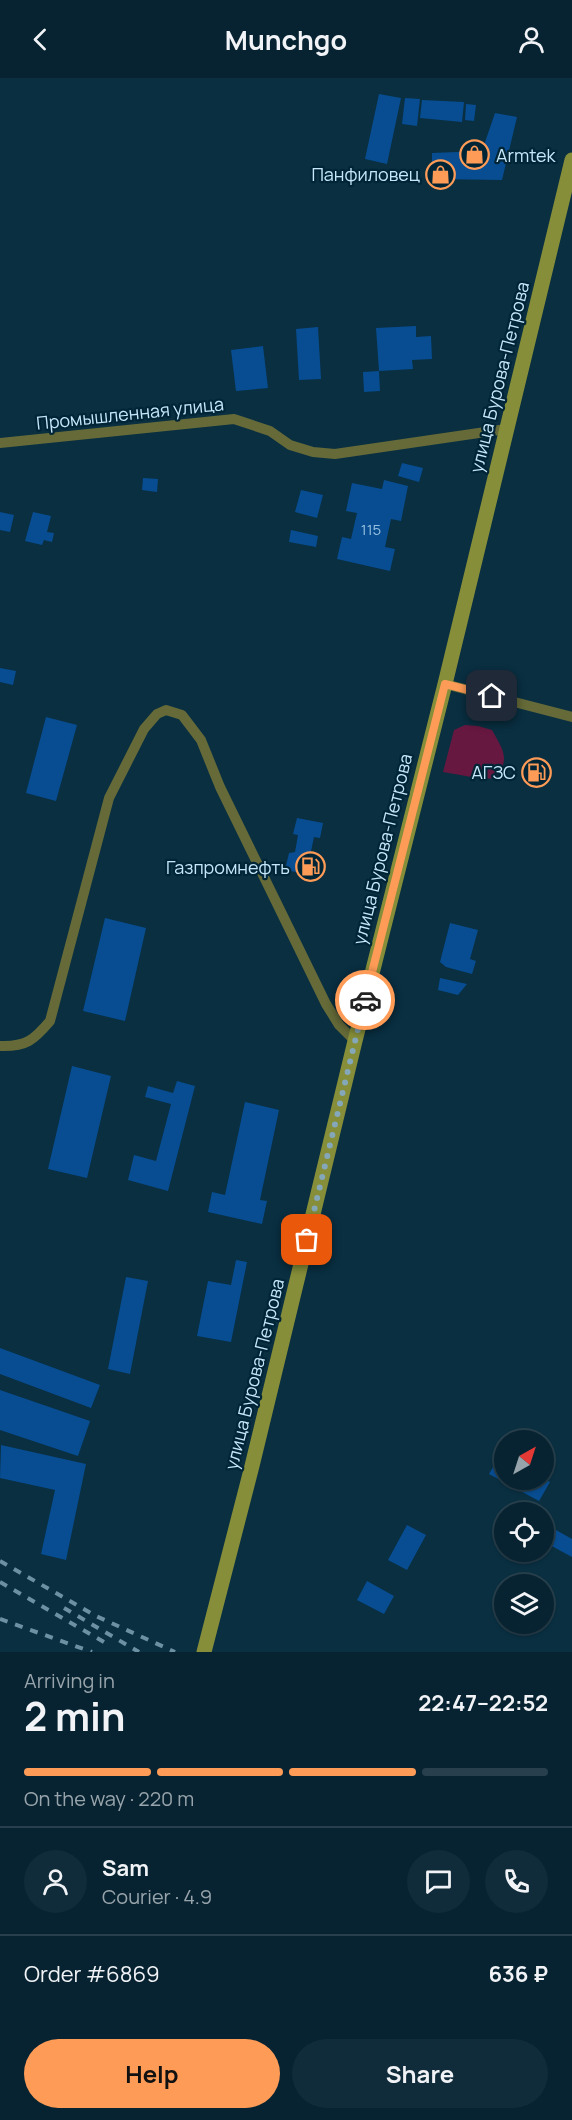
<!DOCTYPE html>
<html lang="en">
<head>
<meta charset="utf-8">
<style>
	:root { --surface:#072331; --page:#102b39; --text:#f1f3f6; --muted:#98a4ab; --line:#28404d; --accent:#fe9c57 }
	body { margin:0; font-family:Manrope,sans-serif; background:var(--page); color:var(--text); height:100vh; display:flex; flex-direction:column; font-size:22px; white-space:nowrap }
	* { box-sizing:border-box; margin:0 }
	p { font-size:20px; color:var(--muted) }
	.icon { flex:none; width:33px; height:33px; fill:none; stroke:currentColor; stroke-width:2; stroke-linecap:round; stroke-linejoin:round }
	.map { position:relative; height:1574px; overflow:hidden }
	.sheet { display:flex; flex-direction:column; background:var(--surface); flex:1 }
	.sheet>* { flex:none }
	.needle { width:39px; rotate:39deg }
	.controls { position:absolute; left:494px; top:1352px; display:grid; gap:12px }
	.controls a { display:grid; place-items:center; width:60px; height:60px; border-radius:50%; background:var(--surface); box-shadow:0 2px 4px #0004,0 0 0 2px var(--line); font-size:30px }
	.pin { position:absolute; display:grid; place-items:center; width:51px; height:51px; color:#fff; margin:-26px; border-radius:12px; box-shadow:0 3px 9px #0006 }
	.courier { position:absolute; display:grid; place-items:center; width:60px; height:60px; margin:-30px; border:4px solid #fe9c57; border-radius:50%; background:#fff; color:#222; box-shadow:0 2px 8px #0007 }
	.head em { font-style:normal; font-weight:700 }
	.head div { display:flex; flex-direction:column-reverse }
	.head { display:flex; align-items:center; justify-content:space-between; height:102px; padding:0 24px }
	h1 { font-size:39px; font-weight:700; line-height:45px }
	.bar { display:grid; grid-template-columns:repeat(4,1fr); gap:9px 6px; align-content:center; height:72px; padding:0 24px }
	.bar i { height:8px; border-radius:4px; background:var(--line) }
	.bar .on { background:var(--accent) }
	.bar p { grid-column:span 4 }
	.line { display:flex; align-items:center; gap:15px; padding:0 24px; border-top:2px solid var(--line) }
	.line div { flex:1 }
	.round { display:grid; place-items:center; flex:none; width:63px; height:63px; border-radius:32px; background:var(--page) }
	.action { display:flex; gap:12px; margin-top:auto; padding:12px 24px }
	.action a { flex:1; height:69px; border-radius:36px; background:var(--accent); color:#111; font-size:24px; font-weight:700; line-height:69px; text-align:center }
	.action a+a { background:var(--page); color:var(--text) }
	header { display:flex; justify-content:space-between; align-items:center; height:78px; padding:0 24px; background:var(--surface); font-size:27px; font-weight:700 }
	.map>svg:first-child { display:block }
	.green { fill:#671840 }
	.building { fill:#084d91 }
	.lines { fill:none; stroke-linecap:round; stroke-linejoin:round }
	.minor { stroke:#656a38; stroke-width:10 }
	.secondary { stroke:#868e39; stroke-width:15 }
	.rail { stroke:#6d91a3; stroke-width:4; stroke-dasharray:8 8; stroke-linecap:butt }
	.done { stroke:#84a7b9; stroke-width:6; stroke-dasharray:0 10.8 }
	.route { stroke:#fe9c57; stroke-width:8 }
	.labels { text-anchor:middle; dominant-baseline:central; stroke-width:4.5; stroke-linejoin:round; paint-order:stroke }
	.number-label { font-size:15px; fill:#96c0e0 }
	.poi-label { font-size:18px; fill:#c6e7fa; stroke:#002536; text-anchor:end }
	.street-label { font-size:18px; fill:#c6e7fa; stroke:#002536 }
</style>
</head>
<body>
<header><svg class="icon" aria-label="back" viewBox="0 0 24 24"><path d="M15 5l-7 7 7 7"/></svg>Munchgo<svg class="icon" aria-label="person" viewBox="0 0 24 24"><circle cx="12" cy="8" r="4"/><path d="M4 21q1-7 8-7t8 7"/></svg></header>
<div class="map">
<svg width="572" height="1574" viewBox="0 0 572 1574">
	<rect width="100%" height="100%" fill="#092f41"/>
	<path class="green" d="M 465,647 L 478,648 L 492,652 C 503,672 511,681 495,700 L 483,701 L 443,694 L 454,652 Z"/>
	<g class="building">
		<path d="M 379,16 L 401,20 L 387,86 L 365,81 Z"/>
		<path d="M 405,20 L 420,21 L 417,48 L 402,46 Z"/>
		<path d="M 422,22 L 464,24 L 462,44 L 420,40 Z"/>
		<path d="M 466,26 L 476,27 L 474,43 L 465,42 Z"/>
		<path d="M 495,35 L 517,39 L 502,102 L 432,101 L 432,75 L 482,73 Z"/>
		<path d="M 416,248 L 416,259 L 431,258 L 432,281 L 412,282 L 413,291 L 379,293 L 376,250 Z"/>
		<path d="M 318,249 L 321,301 L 299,302 L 296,251 Z"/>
		<path d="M 263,268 L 268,310 L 236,313 L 231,272 Z"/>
		<path d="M 379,293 L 380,313 L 364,314 L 363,294 Z"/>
		<path d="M 402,385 L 423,390 L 419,404 L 398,398 Z"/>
		<path d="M 143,400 L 158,401 L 157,414 L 142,412 Z"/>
		<path d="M 384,402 L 408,408 L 401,443 L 391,441 L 385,469 L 395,471 L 390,493 L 337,481 L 342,459 L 351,461 L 357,435 L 346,433 L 352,405 L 382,411 Z"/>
		<path d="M 301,412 L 323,417 L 317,440 L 295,434 Z"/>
		<path d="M 0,434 L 14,437 L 10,454 L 0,452 Z"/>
		<path d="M 33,434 L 51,438 L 47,454 L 54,455 L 52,464 L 44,462 L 42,467 L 25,463 Z"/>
		<path d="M 291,452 L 318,458 L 316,469 L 289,464 Z"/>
		<path d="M 0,590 L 16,593 L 13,607 L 0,604 Z"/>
		<path d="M 46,639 L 77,647 L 56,723 L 26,715 Z"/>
		<path d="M 297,740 L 323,745 L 320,760 L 314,759 L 310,778 L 316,780 L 312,797 L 285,792 L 289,775 L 295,774 L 298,757 L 293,756 Z"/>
		<path d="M 105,840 L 146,850 L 125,943 L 83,933 Z"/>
		<path d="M 450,845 L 478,852 L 470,881 L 476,883 L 472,896 L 446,889 L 440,884 Z"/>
		<path d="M 440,900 L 467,906 L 458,917 L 438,912 Z"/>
		<path d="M 72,988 L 111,998 L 87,1100 L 48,1091 Z"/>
		<path d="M 177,1003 L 195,1008 L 168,1113 L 128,1102 L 134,1077 L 156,1083 L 171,1026 L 145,1019 L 148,1008 L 173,1015 Z"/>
		<path d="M 245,1024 L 279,1032 L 260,1122 L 267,1123 L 262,1146 L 208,1134 L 212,1114 L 225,1117 Z"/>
		<path d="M 236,1182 L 247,1184 L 231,1264 L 197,1258 L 208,1203 L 231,1207 Z"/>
		<path d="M 126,1199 L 148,1203 L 130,1296 L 108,1291 Z"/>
		<path d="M 0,1270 L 100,1307 L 91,1330 L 0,1296 Z"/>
		<path d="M 0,1312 L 90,1343 L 78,1378 L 0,1352 Z"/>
		<path d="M 1,1367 L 86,1386 L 66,1482 L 41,1476 L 55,1412 L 0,1400 Z"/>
		<path d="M 500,1377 L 504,1379 L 504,1401 L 544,1401 L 550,1404 L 539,1423 L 489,1396 Z"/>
		<path d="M 407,1447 L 426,1457 L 407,1492 L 388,1482 Z"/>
		<path d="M 556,1452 L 572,1461 L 572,1479 L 548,1466 Z"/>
		<path d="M 367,1503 L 394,1518 L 384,1536 L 357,1522 Z"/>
	</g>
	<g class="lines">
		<g class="minor">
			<path d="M 0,365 L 234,341 L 270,353 L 290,367 L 313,374 L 335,376 L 506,351"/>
			<path d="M 445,606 L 572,639"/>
			<path d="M 0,968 C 26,969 34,962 50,943 L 109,720 L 144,651 L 157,636 L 166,632 L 182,637 L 201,662 L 220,709 L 326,926 L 339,947 L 355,963"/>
		</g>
		<path class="secondary" d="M 204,1574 L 252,1388 L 355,963 L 445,606 L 572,82"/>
		<g class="rail">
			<path d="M 0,1483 L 96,1538 L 175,1574"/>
			<path d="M 0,1504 L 104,1564"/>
			<path d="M 64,1530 L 139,1574"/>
			<path d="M 0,1541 L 92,1574"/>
		</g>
	</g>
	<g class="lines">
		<path class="done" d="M 307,1162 L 365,922"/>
		<path class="route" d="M 365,922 L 445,606 L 492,618"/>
	</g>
	<defs>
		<symbol id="shop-ring" viewBox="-11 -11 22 22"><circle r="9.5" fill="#002536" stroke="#fe9c57" stroke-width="1.5"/><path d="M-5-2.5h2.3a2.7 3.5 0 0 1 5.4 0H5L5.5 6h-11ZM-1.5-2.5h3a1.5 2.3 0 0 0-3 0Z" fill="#fe9c57"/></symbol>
		<symbol id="fuel-ring" viewBox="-11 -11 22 22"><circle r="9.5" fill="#002536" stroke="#fe9c57" stroke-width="1.5"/><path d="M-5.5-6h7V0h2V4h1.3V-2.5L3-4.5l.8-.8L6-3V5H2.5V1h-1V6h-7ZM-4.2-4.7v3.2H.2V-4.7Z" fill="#fe9c57"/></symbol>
	</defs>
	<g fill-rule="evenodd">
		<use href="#shop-ring" x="458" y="60" width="33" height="33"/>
		<use href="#shop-ring" x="424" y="80" width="33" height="33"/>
		<use href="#fuel-ring" x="520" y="678" width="33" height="33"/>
		<use href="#fuel-ring" x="294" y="772" width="33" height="33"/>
	</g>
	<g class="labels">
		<g class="number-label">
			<text x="371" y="451">115</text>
		</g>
		<g class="poi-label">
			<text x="496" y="77" text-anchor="start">Armtek</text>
			<text x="420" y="96">Панфиловец</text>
			<text x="516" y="694">АГЗС</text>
			<text x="290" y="789">Газпромнефть</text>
		</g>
		<g class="street-label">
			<text transform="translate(499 299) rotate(-76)">улица Бурова-Петрова</text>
			<text transform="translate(130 335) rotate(-6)">Промышленная улица</text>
			<text transform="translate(382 771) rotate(-76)">улица Бурова-Петрова</text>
			<text transform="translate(254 1296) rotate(-76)">улица Бурова-Петрова</text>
		</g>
	</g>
</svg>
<div class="controls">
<a><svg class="needle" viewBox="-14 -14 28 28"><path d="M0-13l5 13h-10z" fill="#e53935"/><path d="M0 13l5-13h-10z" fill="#98a4ab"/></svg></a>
<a><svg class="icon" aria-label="locate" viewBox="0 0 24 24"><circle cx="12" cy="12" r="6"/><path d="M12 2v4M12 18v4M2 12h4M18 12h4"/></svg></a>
<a><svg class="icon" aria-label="layers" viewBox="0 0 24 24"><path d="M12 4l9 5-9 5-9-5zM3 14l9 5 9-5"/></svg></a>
</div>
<div class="pin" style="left:307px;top:1162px;background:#ea580c"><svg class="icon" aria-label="bag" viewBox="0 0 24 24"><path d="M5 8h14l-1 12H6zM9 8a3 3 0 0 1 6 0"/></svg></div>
<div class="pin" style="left:492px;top:618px;background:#1f2937"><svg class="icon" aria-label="home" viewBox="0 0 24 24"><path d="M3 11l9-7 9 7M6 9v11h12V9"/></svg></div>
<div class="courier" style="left:365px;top:922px"><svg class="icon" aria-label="car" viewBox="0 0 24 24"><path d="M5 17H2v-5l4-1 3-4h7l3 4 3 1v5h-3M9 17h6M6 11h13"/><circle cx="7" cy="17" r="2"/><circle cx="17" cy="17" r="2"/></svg></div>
</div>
<section class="sheet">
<div class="head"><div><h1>2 min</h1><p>Arriving in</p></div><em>22:47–22:52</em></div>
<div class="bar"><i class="on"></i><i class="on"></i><i class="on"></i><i></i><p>On the way · 220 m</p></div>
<div class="line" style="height:108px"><a class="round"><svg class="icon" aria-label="person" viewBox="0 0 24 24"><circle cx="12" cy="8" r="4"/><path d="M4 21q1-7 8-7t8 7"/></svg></a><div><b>Sam</b><p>Courier · 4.9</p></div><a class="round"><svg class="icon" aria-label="chat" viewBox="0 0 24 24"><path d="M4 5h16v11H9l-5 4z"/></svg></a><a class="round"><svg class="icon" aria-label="phone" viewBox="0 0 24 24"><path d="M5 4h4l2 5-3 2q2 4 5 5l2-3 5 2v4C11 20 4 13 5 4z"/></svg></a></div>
<div class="line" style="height:78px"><div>Order #6869</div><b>636 ₽</b></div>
<div class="action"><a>Help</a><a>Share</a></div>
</section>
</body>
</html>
